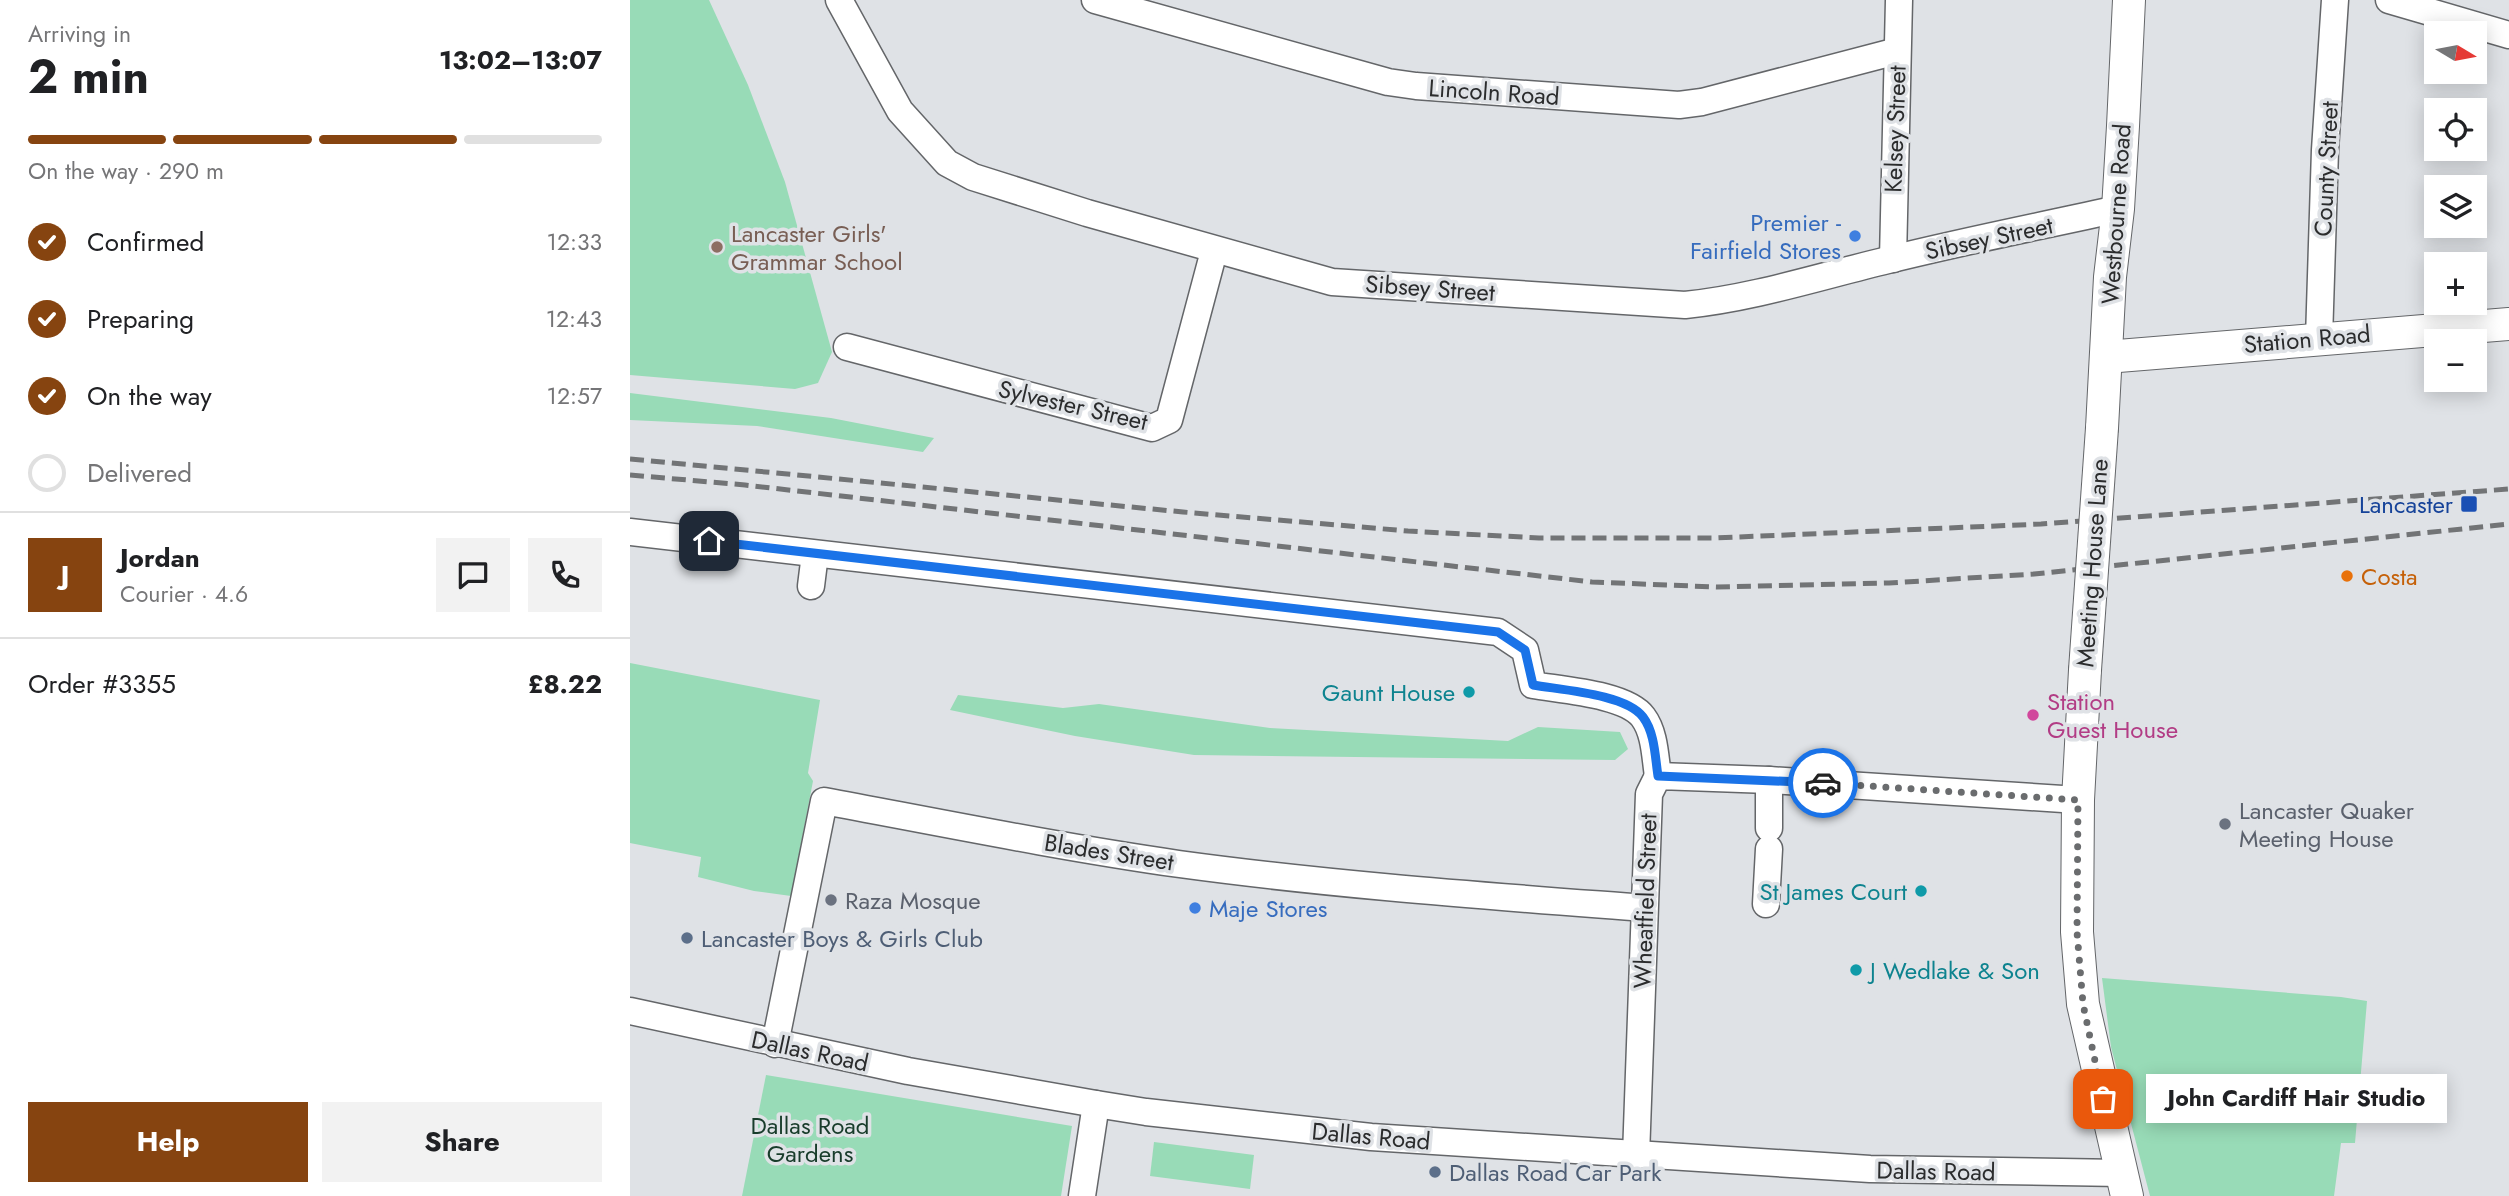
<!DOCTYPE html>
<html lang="en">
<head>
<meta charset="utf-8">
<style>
	:root { --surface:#fff; --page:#f2f2f2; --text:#202124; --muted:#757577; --line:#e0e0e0; --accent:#864410 }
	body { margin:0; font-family:Jost,sans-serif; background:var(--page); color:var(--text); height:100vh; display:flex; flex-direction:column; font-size:26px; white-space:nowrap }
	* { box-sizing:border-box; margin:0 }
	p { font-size:23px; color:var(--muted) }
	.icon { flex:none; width:38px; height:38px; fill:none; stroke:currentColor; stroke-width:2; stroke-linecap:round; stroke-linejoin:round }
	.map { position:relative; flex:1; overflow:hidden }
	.details { display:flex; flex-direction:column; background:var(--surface); width:630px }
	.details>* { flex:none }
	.needle { width:46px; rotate:100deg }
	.tools { position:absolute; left:1794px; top:21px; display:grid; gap:14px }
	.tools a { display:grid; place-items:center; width:63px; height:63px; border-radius:0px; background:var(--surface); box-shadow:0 4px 18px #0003; font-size:35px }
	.pin { position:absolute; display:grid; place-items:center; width:60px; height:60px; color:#fff; margin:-30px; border-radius:14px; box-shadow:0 4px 10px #0006 }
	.courier { position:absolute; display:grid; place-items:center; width:70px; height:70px; margin:-35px; border:5px solid #1a73e8; border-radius:50%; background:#fff; color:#222; box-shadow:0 2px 9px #0007 }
	.bubble { position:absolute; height:49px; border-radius:0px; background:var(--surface); box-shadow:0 4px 18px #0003; font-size:23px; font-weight:700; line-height:49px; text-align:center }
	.head em { font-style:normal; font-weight:700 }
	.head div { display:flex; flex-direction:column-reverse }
	.head { display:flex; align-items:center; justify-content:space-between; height:119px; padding:0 28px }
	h1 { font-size:46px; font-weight:700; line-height:52px }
	.bar { display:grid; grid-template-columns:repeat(4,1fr); gap:10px 7px; align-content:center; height:84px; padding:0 28px }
	.bar i { height:9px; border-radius:5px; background:var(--line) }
	.bar .selected { background:var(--accent) }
	.bar p { grid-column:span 4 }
	.line { display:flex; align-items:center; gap:18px; padding:0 28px; border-top:2px solid var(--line) }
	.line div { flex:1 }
	.round { display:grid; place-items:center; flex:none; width:74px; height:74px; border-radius:0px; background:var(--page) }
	ol { padding:0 28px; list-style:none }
	li { display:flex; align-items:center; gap:21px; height:77px }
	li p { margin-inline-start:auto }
	li .icon { padding:7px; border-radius:50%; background:var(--accent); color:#fff; stroke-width:4 }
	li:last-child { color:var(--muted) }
	li i { width:38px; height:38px; border:4px solid var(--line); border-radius:50% }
	.button { display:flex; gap:14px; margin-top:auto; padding:14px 28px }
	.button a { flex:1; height:80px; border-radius:0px; background:var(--accent); color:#fff; font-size:28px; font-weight:700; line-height:80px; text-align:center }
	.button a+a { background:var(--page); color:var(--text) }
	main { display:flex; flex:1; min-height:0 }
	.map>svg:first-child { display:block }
	.green { fill:#98dbb7 }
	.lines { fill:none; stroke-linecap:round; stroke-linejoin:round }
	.minor-casing { stroke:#646669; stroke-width:29 }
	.tertiary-casing { stroke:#646669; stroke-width:34 }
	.minor { stroke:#fff; stroke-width:26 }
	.tertiary { stroke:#fff; stroke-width:32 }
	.rail { stroke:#727476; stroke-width:5; stroke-dasharray:14 7; stroke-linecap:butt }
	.tertiary-bridge-casing { stroke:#646669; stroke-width:34; stroke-linecap:butt }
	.tertiary-bridge { stroke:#fff; stroke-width:32 }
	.done { stroke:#6a6c6e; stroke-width:7; stroke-dasharray:0 12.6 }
	.route { stroke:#1a73e8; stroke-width:9 }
	.shop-dot { fill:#3f7fe0; stroke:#dfe2e6; stroke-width:2.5 }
	.education-dot { fill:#8d6e63; stroke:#dfe2e6; stroke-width:2.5 }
	.transit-dot { fill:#1a4fb4; stroke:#dfe2e6; stroke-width:2.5 }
	.food-dot { fill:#e8710a; stroke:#dfe2e6; stroke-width:2.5 }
	.culture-dot { fill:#0f9aa8; stroke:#dfe2e6; stroke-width:2.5 }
	.hotel-dot { fill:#d1479c; stroke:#dfe2e6; stroke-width:2.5 }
	.worship-dot { fill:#6b7280; stroke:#dfe2e6; stroke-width:2.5 }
	.service-dot { fill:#5c6f8a; stroke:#dfe2e6; stroke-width:2.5 }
	.labels { text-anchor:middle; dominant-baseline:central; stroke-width:7; stroke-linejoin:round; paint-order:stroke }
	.street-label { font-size:24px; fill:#2b2c2d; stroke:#dfe2e6 }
	.shop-label { font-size:24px; fill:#366cbe; stroke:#dfe2e6; text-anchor:end }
	.education-label { font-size:24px; fill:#785e54; stroke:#dfe2e6; text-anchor:start }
	.transit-label { font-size:24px; fill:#164399; stroke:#dfe2e6; text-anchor:end }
	.food-label { font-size:24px; fill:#c56008; stroke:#dfe2e6; text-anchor:start }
	.culture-label { font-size:24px; fill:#0d838f; stroke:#dfe2e6; text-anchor:end }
	.hotel-label { font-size:24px; fill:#b23c85; stroke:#dfe2e6; text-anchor:start }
	.worship-label { font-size:24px; fill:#5b616d; stroke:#dfe2e6; text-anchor:start }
	.service-label { font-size:24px; fill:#4e5e75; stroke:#dfe2e6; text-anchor:start }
	.park-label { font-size:24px; fill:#183c2b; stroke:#dfe2e6 }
</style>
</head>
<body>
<main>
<section class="details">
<div class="head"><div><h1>2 min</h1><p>Arriving in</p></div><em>13:02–13:07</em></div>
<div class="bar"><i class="selected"></i><i class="selected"></i><i class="selected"></i><i></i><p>On the way · 290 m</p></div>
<ol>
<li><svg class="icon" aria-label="check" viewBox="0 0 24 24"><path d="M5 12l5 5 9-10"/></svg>Confirmed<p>12:33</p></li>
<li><svg class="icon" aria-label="check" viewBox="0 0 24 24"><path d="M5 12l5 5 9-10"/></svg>Preparing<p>12:43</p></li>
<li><svg class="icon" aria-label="check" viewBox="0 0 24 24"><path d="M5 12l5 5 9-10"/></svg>On the way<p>12:57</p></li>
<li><i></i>Delivered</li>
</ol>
<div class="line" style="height:126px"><b class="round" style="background:var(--accent);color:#fff">J</b><div><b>Jordan</b><p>Courier · 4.6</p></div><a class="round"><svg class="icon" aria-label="chat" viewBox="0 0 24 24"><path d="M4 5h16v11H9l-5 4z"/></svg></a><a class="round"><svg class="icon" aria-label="phone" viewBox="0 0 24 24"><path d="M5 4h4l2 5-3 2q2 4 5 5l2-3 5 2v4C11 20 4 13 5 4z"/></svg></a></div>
<div class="line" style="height:91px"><div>Order #3355</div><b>£8.22</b></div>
<div class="button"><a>Help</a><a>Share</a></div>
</section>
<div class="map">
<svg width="1879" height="1196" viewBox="0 0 1879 1196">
	<rect width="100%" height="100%" fill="#dfe2e6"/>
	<g class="green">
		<path d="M 0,0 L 79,0 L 118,85 L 155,182 L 202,352 L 188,383 L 165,389 L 0,375 Z"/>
		<path d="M 0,393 L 201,418 L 304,438 L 293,452 L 127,426 L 0,420 Z"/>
		<path d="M 0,663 L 190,700 L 178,773 L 183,781 L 161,896 L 124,891 L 68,877 L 71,857 L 0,843 Z"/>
		<path d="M 328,695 L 433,708 L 469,704 L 640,728 L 878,741 L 908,727 L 990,732 L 998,749 L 985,760 L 564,755 L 445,736 L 320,710 Z"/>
		<path d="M 1472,978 L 1711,997 L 1737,1001 L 1725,1143 L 1711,1143 L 1704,1196 L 1520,1196 L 1481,1047 Z"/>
		<path d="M 136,1075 L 442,1126 L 431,1196 L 112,1196 Z"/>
		<path d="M 524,1142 L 624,1155 L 620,1189 L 520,1176 Z"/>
	</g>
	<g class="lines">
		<defs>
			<g id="minor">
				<path d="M 209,0 L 270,111 L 317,163 L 343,177 L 457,213 L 702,282 L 1055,305 C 1124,298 1191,276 1258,260 C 1334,241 1411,226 1488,209"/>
				<path d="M 465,0 L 758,82 L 786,86 L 1022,103 L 1049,105 L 1072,102 L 1267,51"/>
				<path d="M 1759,0 L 1879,35"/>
				<path d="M 1263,259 L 1269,0"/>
				<path d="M 1689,339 L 1695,150 L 1705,0"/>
				<path d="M 217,347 L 522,428 L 539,420 L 584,251"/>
				<path d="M 0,532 L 868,632 L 895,650 L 903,685 C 931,690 996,694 1013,717 C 1025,733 1025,757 1028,776"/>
				<path d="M 181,586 L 185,554"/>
				<path d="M 1139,828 L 1139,780"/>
				<path d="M 1136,904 L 1139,849"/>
				<path d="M 0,1011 L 278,1071 L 466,1104 L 516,1112 L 741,1137 L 1240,1169 L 1491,1173"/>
				<path d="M 145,1044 L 194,801 C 312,823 430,847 549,864 C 703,885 859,896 1014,908"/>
				<path d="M 1006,1156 L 1019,794 L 1028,776 L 1139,780 L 1448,800"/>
				<path d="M 452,1196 L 466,1104"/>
			</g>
			<g id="tertiary">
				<path d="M 1476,357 L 1879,324"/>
				<path d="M 1472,428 L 1480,277 L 1488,209 L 1493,126 L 1499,0"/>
				<path d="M 1455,670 L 1448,800 L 1447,932 L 1453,1004 L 1497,1196"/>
			</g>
		</defs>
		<use href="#minor" class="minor-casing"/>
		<use href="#tertiary" class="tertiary-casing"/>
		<use href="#minor" class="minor"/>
		<use href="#tertiary" class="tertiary"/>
		<g class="rail">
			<path d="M 0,459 L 553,512 L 778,531 L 909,538 L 1085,538 L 1411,524 L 1879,489"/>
			<path d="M 0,475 L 115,485 L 962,582 L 1086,587 L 1259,583 L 1404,574 L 1879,524"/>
		</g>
		<defs>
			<path id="tertiary-bridge" d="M 1455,670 L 1472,428"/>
		</defs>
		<use href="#tertiary-bridge" class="tertiary-bridge-casing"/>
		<use href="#tertiary-bridge" class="tertiary-bridge"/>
	</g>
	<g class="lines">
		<path class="done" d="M 1193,783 L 1448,800 L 1447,932 L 1453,1004 L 1473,1099"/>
		<path class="route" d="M 79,541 L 868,632 L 895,650 L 903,685 C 931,690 996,694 1013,717 C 1025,733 1025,757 1028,776 L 1193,783"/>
	</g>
	<g class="shop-dot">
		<circle cx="1225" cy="236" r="7"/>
		<circle cx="565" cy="908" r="7"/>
	</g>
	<circle class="education-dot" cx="87" cy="247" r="7"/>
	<rect class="transit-dot" x="1830" y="495" width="18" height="18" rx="3.5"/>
	<circle class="food-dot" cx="1717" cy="576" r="7"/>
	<g class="culture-dot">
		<circle cx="839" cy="692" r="7"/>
		<circle cx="1291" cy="891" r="7"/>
		<circle cx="1226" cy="970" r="7"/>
	</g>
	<circle class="hotel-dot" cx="1403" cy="715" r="7"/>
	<g class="worship-dot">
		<circle cx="1595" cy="824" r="7"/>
		<circle cx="201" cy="900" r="7"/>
	</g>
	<g class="service-dot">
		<circle cx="57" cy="938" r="7"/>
		<circle cx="805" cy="1172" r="7"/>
	</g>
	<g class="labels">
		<g class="street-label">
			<text transform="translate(864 92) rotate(4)">Lincoln Road</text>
			<text transform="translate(1265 129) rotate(-88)">Kelsey Street</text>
			<text transform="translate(1696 169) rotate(-87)">County Street</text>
			<text transform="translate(1486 214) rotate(-86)">Westbourne Road</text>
			<text transform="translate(1359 238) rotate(-12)">Sibsey Street</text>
			<text transform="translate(800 288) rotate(4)">Sibsey Street</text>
			<text transform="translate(1677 339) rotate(-5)">Station Road</text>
			<text transform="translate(443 405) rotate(13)">Sylvester Street</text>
			<text transform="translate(1462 563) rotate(-86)">Meeting House Lane</text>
			<text transform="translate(479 852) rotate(9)">Blades Street</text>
			<text transform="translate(1015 901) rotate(-88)">Wheatfield Street</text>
			<text transform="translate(180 1051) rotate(12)">Dallas Road</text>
			<text transform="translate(741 1136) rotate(5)">Dallas Road</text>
			<text transform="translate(1306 1171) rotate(1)">Dallas Road</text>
		</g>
		<g class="shop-label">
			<text x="1211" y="222">Premier -<tspan x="1211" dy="28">Fairfield Stores</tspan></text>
			<text x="579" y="908" text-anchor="start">Maje Stores</text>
		</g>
		<g class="education-label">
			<text x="101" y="233">Lancaster Girls'<tspan x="101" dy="28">Grammar School</tspan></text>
		</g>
		<g class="transit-label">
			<text x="1823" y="504">Lancaster</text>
		</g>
		<g class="food-label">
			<text x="1731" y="576">Costa</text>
		</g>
		<g class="culture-label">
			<text x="825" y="692">Gaunt House</text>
			<text x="1277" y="891">St James Court</text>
			<text x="1240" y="970" text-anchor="start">J Wedlake &amp; Son</text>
		</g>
		<g class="hotel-label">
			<text x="1417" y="701">Station<tspan x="1417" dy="28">Guest House</tspan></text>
		</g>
		<g class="worship-label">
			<text x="1609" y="810">Lancaster Quaker<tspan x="1609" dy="28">Meeting House</tspan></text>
			<text x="215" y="900">Raza Mosque</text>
		</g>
		<g class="service-label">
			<text x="71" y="938">Lancaster Boys &amp; Girls Club</text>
			<text x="819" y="1172">Dallas Road Car Park</text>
		</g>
		<g class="park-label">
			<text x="180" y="1125">Dallas Road<tspan x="180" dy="28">Gardens</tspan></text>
		</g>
	</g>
</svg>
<div class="tools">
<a><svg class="needle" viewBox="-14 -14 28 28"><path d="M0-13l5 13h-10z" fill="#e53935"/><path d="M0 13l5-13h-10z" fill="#757577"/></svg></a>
<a><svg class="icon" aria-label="locate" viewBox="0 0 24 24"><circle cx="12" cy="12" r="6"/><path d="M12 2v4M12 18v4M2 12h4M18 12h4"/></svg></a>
<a><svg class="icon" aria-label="layers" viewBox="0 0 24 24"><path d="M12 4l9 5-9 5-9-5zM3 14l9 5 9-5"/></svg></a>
<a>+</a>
<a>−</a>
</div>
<div class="pin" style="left:1473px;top:1099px;background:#ea580c"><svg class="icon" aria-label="bag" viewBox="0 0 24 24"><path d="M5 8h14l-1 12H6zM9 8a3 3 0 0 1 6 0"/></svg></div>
<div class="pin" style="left:79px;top:541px;background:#1f2937"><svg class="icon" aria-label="home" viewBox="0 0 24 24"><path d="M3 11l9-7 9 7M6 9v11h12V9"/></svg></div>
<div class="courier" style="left:1193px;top:783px"><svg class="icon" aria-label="car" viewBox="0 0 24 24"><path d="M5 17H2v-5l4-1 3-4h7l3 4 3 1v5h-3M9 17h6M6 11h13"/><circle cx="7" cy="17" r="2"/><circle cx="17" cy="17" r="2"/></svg></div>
<div class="bubble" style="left:1516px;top:1074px;width:301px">John Cardiff Hair Studio</div>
</div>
</main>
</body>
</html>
